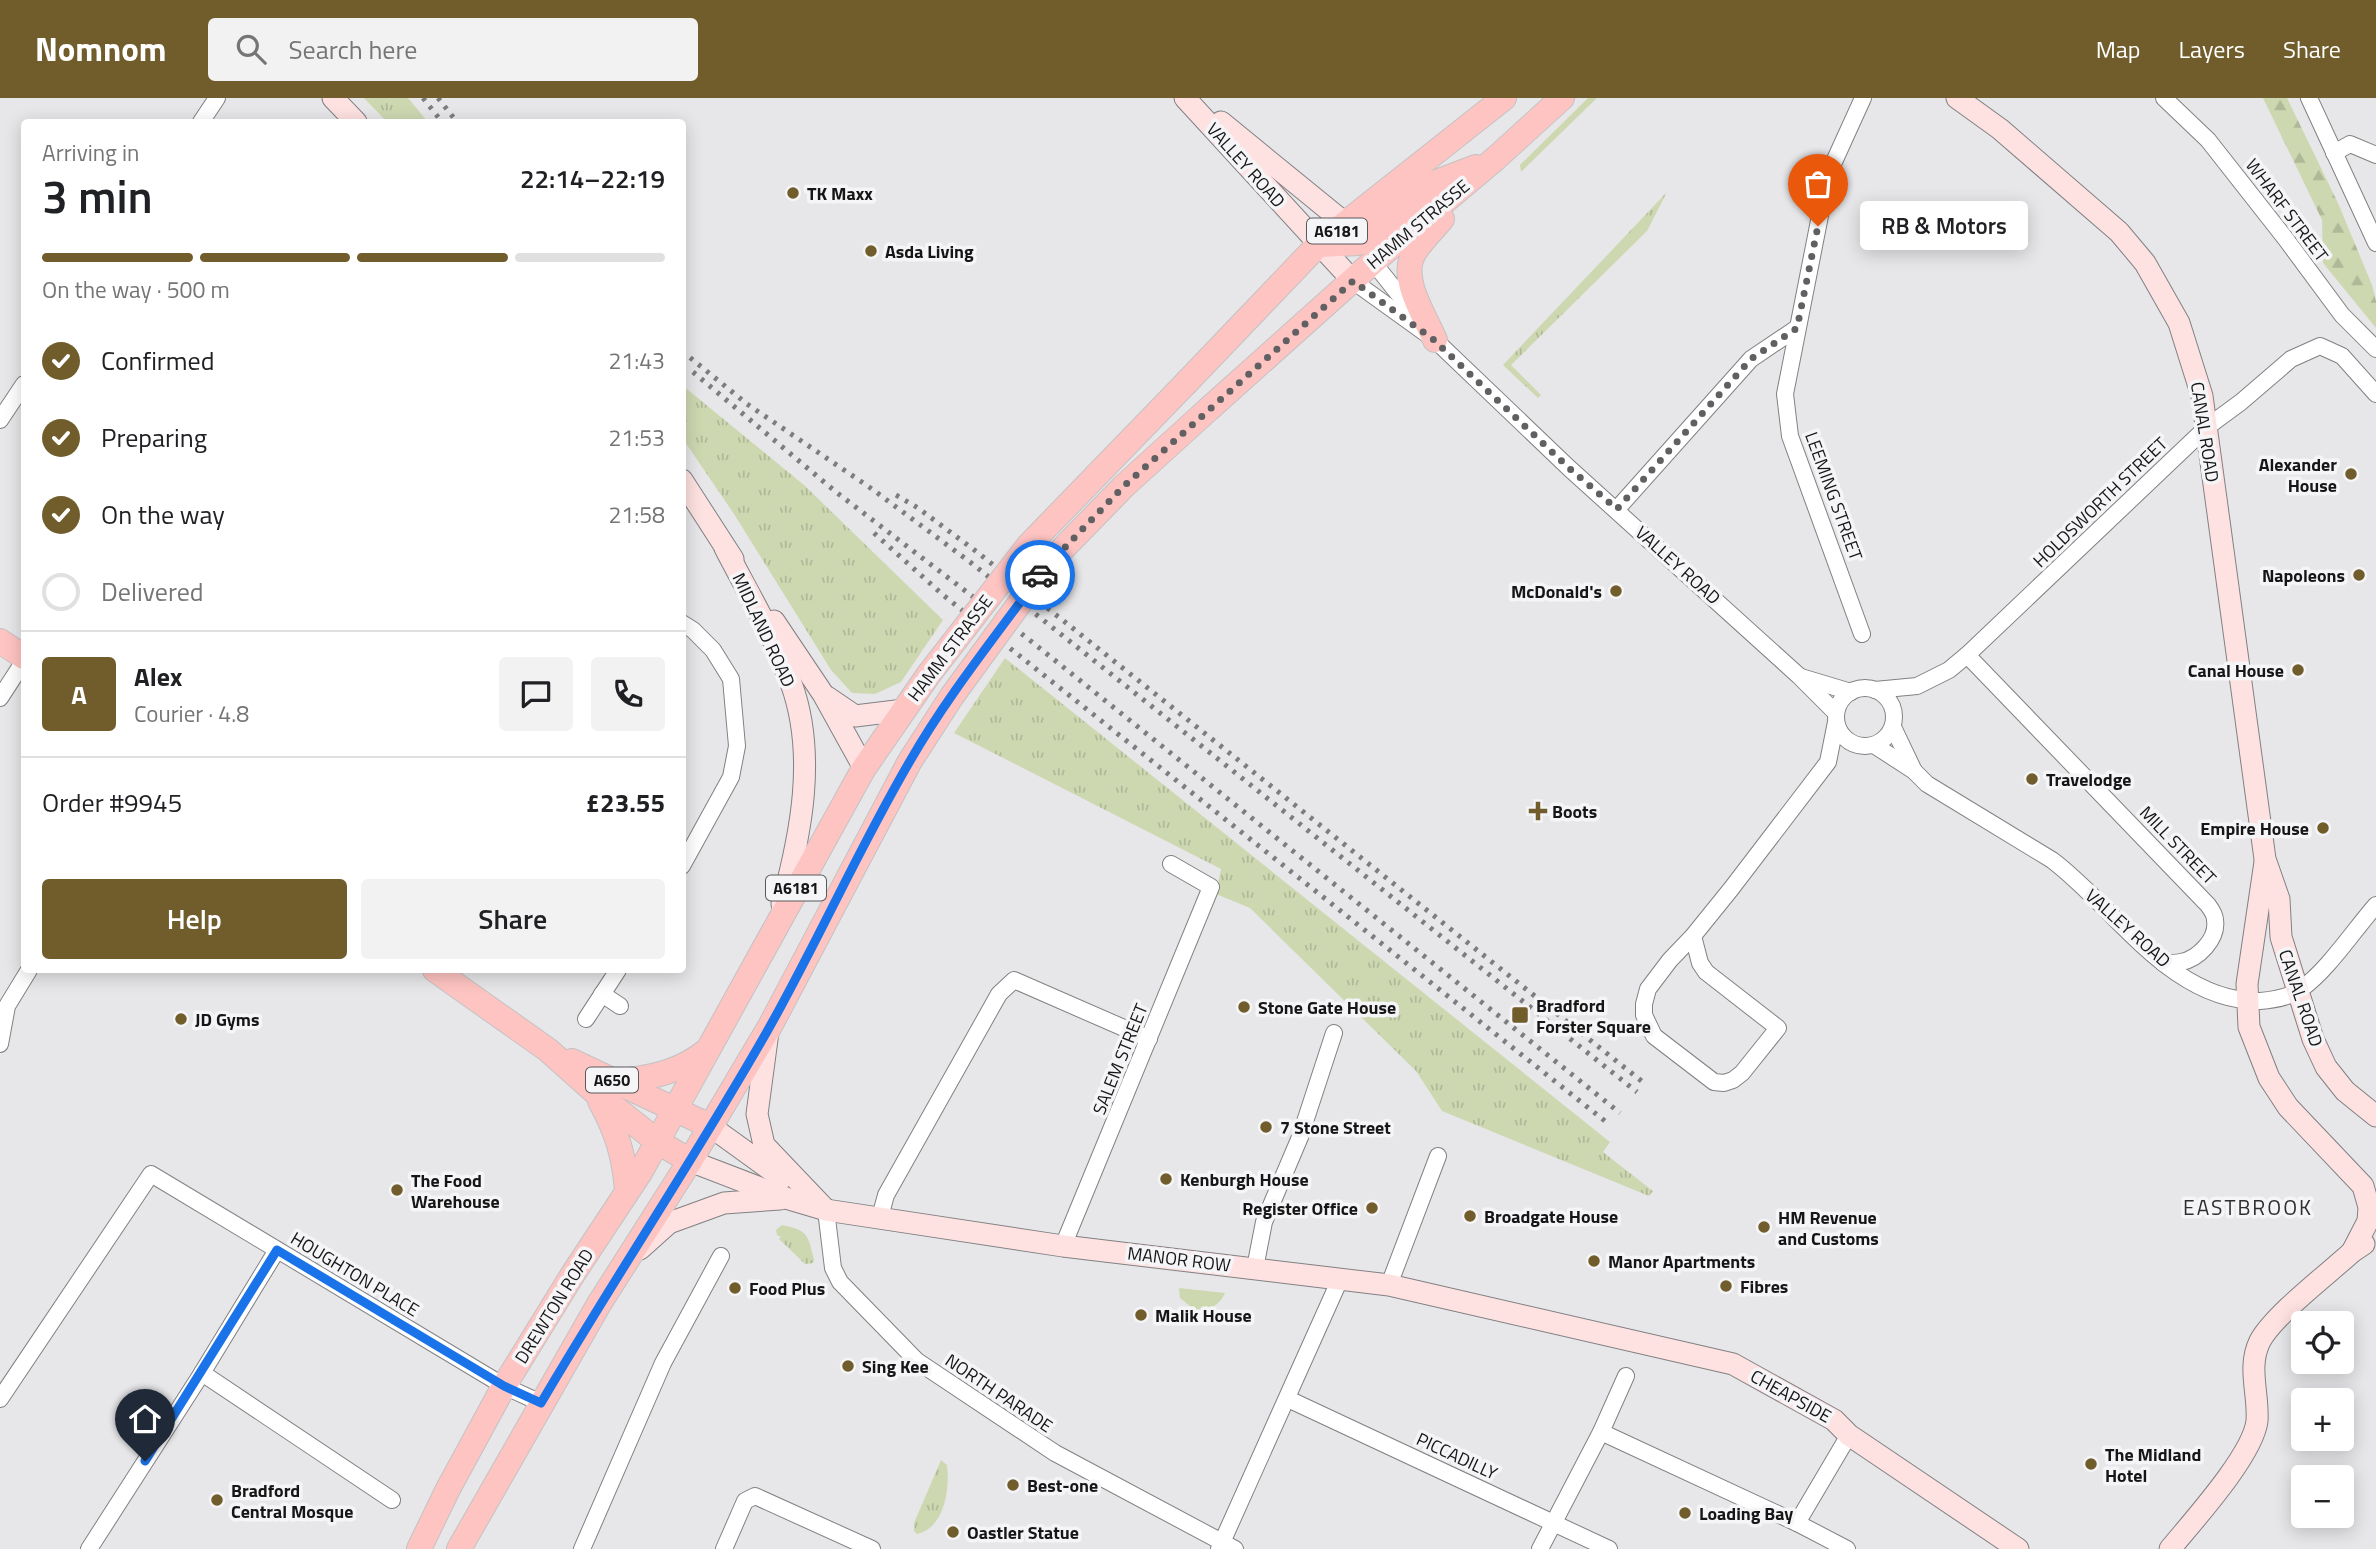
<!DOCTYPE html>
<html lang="en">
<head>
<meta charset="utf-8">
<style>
	:root { --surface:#fff; --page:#f2f2f2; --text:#202124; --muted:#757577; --line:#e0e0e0; --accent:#715d2c }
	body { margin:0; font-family:"Titillium Web",sans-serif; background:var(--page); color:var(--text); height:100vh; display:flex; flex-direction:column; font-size:26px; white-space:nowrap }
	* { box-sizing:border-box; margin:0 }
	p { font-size:23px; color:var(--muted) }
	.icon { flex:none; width:38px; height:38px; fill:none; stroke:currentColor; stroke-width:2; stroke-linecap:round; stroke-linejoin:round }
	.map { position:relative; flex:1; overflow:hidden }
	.details { position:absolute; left:21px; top:21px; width:665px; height:854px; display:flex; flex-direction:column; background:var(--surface); border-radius:7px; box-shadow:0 4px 18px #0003 }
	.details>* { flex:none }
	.controls { position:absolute; left:2291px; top:1213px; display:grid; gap:14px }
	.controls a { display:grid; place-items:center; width:63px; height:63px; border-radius:7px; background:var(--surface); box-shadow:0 4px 18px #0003; font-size:35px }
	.pin { position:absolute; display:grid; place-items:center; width:60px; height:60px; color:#fff; margin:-72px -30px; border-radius:50% 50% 50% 0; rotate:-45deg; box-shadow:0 0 7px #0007 }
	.pin .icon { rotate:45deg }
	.courier { position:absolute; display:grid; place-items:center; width:70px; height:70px; margin:-35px; border:5px solid #1a73e8; border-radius:50%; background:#fff; color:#222; box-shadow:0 2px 9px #0007 }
	.bubble { position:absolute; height:49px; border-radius:7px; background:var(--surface); box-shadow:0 4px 18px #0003; font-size:23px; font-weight:600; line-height:49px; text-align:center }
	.headline em { font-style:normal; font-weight:600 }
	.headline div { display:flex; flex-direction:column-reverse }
	.headline { display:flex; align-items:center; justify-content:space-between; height:119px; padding:0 21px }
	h1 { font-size:46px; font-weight:600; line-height:52px }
	.bar { display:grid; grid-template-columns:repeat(4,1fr); gap:10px 7px; align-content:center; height:84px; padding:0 21px }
	.bar i { height:9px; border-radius:5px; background:var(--line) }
	.bar .active { background:var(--accent) }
	.bar p { grid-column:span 4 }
	.line { display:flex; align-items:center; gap:18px; padding:0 21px; border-top:2px solid var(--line) }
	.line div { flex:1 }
	.round { display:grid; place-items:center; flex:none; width:74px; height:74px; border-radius:7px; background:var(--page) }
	ol { padding:0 21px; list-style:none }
	li { display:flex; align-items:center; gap:21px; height:77px }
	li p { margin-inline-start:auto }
	li .icon { padding:7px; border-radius:50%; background:var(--accent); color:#fff; stroke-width:4 }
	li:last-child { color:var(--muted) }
	li i { width:38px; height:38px; border:4px solid var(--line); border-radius:50% }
	.button { display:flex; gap:14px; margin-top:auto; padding:14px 21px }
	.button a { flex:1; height:80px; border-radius:7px; background:var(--accent); color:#fff; font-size:28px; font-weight:600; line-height:80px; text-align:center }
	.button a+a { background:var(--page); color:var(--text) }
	header { display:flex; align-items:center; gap:42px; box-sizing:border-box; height:98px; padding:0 35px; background:var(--accent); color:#fff }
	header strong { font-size:33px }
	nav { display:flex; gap:38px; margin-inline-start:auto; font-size:24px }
	.search { width:490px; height:63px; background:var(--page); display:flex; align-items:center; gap:18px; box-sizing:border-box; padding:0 24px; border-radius:7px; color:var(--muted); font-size:26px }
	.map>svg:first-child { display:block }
	.grass { fill:url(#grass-tufts) }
	.forest { fill:url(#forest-firs) }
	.garden { fill:#cdd8b1 }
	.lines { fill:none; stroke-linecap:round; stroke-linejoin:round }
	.street-casing { stroke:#818183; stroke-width:18 }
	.secondary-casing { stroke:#818183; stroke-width:23 }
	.primary-casing { stroke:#c3c2c3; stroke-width:26 }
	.street { stroke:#fff; stroke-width:16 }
	.secondary { stroke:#fee1e1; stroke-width:21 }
	.primary { stroke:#fec4c2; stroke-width:24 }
	.rail { stroke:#7d7c7e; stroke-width:5; stroke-dasharray:3.5 7; stroke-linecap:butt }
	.primary-bridge-casing { stroke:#c3c2c3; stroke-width:26; stroke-linecap:butt }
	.primary-bridge { stroke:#fec4c2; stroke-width:24 }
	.done { stroke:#605f61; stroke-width:7; stroke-dasharray:0 12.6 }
	.route { stroke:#1a73e8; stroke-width:9 }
	.poi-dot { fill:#715d2c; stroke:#f5f5f7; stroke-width:2.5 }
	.labels { text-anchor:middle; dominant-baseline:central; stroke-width:7; stroke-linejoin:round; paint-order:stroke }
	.shield { fill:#f5f5f7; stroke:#5a595a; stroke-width:2 }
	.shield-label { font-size:16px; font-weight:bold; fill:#171617 }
	.street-label { font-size:18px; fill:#171617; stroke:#f5f5f7 }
	.poi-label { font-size:18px; font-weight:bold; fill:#171617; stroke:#f5f5f7; text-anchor:start }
	.quarter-label { font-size:21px; letter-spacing:2px; fill:#2f2f31; stroke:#f5f5f7 }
</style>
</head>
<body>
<header>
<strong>Nomnom</strong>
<div class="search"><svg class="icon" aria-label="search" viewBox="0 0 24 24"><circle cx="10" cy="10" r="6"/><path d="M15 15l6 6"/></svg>Search here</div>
<nav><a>Map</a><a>Layers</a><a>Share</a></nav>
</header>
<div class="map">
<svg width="2376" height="1451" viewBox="0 0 2376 1451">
	<defs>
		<pattern id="grass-tufts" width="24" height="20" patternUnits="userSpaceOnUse" patternTransform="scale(1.75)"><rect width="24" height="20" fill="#cdd8b1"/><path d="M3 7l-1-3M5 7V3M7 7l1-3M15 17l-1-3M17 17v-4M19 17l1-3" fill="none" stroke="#afb998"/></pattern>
		<pattern id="forest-firs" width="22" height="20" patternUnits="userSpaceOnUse" patternTransform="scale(1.75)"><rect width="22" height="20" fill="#cdd8b1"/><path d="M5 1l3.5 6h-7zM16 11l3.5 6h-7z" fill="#afb998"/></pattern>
	</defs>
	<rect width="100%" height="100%" fill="#e7e7ea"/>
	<g class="grass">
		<path d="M 364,0 L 408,0 L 428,24 L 387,24 Z"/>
		<path d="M 1588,0 L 1597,0 L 1521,74 L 1520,67 Z"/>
		<path d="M 1667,94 L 1647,133 L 1511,267 L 1541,297 L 1538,300 L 1503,267 Z"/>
		<path d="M 682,287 L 804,387 L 943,522 L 901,584 L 875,596 L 852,595 L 831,572 L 734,416 L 683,341 Z"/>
		<path d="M 1005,560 L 1610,1044 L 1603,1054 L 1653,1093 L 1649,1098 L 1442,1013 L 1416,973 L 1250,810 L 1216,796 L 1221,771 L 954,635 Z"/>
		<path d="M 782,1127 C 808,1132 808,1137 814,1162 L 813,1165 L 805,1166 L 779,1141 L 781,1139 L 777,1137 L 776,1132 Z"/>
		<path d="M 941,1362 L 947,1367 C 950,1390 945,1430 917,1436 L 914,1433 L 914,1425 Z"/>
	</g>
	<path class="forest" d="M 2263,0 L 2287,0 L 2338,105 L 2372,187 L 2376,203 L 2376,230 L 2323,165 L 2322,122 Z"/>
	<path class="garden" d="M 1179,1190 L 1225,1195 C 1219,1208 1210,1211 1196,1213 L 1180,1200 Z"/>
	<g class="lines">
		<defs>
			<g id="street">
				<path d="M 2164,0 L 2208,42 L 2285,140 L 2342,217 L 2376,251"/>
				<path d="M 2309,0 L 2376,145"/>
				<path d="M 201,24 L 217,0"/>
				<path d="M 2334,55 L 2350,46 L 2376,57"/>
				<path d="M 1373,164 L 1416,218"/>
				<path d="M 1353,183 L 1435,242 L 1569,370 L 1799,578 L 1836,615"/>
				<path d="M 0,322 L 24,286"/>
				<path d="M 1617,411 L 1751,261 L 1797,230"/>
				<path d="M 682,525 L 693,532 L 713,552 L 731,581 L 737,648 L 731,679 L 682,768"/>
				<path d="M 1862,536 L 1790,338 L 1785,296 L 1828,77 L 1863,0"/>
				<path d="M 1967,557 L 2208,807 C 2211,811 2215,817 2215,822 C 2218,841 2198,861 2181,864 C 2175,865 2169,865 2163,865"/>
				<path d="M 1801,579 L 1851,594"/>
				<circle cx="1865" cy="619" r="29"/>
				<path d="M 1875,592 L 1917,588 L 1949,572 L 1967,557 L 2207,329 L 2241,304 L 2291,261 L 2320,248 L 2342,258 L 2376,296"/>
				<path d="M 0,600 L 24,563"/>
				<path d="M 1893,629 L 1913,671"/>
				<path d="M 1874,647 L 1914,673 L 1927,686 L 2052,762 C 2116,810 2171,904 2260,903 C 2274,902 2290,899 2301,891 C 2328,872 2354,832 2376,807"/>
				<path d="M 1693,838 L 1700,865 L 1706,874 L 1778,930 L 1742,975 L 1733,982 L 1724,985 L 1714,984 L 1654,938 L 1644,917 L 1644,906 L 1648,891 L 1670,862 L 1693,838 L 1731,791 L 1828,664 L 1836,624"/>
				<path d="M 602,896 L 620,908"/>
				<path d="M 586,921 L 618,872"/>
				<path d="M 0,946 L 7,908 L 29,872"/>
				<path d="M 826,1112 L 833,1170 L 840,1184 L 917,1263 L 1055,1355 L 1235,1451"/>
				<path d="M 880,1119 L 886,1097 L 999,896 L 1014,882 L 1149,941"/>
				<path d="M 1063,1148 L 1211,789 L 1171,766"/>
				<path d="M 1255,1170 L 1264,1124 L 1300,1039 L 1334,935"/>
				<path d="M 1389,1187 L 1438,1058"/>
				<path d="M 202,1275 L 392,1402"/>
				<path d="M 0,1301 L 151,1076 L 504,1288 L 541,1305"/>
				<path d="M 1288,1301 L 1609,1451"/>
				<path d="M 1601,1334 L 1797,1425 L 1847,1451"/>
				<path d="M 1797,1425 L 1849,1337"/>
				<path d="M 89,1451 L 202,1275 L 277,1152"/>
				<path d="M 582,1451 L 663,1265 L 721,1158"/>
				<path d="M 724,1451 L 745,1403 L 755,1398 L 872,1451"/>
				<path d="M 1219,1451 L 1341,1179"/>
				<path d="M 1540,1451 L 1601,1334 L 1626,1278"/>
			</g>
			<g id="secondary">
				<path d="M 333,0 L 356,24"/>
				<path d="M 1185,0 L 1353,183"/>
				<path d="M 1957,0 L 2000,31 L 2119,134 L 2145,165 L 2179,225 L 2202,298 L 2265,761 L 2279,801 L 2281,839 L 2313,941 L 2326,969 L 2345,993 L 2376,1018"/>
				<path d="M 1221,24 L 1346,126 L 1353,137"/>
				<path d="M 682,382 L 733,461"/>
				<path d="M 725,450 C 747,493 775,539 791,585 C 817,656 801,736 782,806"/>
				<path d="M 774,523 L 823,596 L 864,670"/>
				<path d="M 827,599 L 855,618 L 904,612"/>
				<path d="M 2265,764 L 2247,886 L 2249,929 L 2269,980 L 2288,1009 L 2363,1088 L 2369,1109 L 2368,1123 L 2352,1154"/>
				<path d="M 768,934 L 757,1016 L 764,1047 L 825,1111"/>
				<path d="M 710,1028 L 782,1080"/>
				<path d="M 690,1063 L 789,1101 L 826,1112 L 1063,1148 L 1389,1187 L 1733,1266 L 1834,1322 L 1849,1337 L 2018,1451"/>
				<path d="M 640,1151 L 669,1125 L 724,1105 L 780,1101"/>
				<path d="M 2170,1451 C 2193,1423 2253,1357 2257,1323 C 2259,1296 2247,1269 2260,1243 C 2274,1217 2328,1176 2352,1154 L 2364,1146"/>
			</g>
			<g id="primary">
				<path d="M 1318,147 L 1359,145 L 1434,85 L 1476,69"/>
				<path d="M 1435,242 C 1425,218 1399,180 1414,155 C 1421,143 1433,132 1442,121"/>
				<path d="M 1187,284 L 1318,147 L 1504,0"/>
				<path d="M 1211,309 L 1373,164 L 1496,60 L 1562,0"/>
				<path d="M 0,543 L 24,559"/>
				<path d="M 435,872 L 548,952 L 595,994 L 658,1044 L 690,1063"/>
				<path d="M 572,963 L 710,1028"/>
				<path d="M 618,983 C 650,980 680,974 705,954"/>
				<path d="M 600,1003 C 617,1034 624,1057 627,1092"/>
				<path d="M 419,1451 L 448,1391 L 504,1288 L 573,1176 L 641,1073 L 864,670 L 929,576"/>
				<path d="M 459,1451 L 599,1206 L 690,1063 L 769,930 L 910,663 L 952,598"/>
			</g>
		</defs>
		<use href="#street" class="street-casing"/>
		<use href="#secondary" class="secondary-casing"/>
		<use href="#primary" class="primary-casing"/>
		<use href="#street" class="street"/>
		<use href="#secondary" class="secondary"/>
		<use href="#primary" class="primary"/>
		<g class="rail">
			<path d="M 423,0 L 442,24"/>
			<path d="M 438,0 L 457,24"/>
			<path d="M 682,253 L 747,306 L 872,391 L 970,464 L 1637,994"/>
			<path d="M 693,274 L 836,394 L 1027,540 L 1620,1015"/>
			<path d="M 896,397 L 918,410 L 977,454 L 1644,985"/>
			<path d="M 874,435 L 943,497 L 1610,1027"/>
		</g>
		<defs>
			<g id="primary-bridge">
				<path d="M 929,576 L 1029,447 L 1187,284"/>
				<path d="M 952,598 L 1049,465 L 1124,388 L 1211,309"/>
			</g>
		</defs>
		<use href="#primary-bridge" class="primary-bridge-casing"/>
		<use href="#primary-bridge" class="primary-bridge"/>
	</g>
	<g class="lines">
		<path class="done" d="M 1040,477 L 1049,466 L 1124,388 L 1353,183 L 1434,242 L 1569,370 L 1617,411 L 1751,261 L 1797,230 L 1818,128"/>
		<path class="route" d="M 145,1363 L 277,1152 L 504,1288 L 541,1305 C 615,1179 697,1057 769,930 C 818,843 859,750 910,663 C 947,598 996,538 1040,477"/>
	</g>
	<g class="poi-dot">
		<circle cx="793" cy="95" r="7"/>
		<circle cx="871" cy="153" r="7"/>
		<circle cx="2351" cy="376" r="7"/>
		<circle cx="2359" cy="477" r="7"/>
		<circle cx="1616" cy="493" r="7"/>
		<circle cx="2298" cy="572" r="7"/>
		<circle cx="2032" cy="681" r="7"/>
		<path d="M1534.5 702.5h7v7h7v7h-7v7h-7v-7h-7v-7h7z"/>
		<circle cx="2323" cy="730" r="7"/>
		<circle cx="1244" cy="909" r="7"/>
		<rect x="1511" y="908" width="18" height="18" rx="3.5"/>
		<circle cx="181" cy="921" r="7"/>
		<circle cx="1266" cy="1029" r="7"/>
		<circle cx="1166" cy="1081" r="7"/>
		<circle cx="397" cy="1092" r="7"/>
		<circle cx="1372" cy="1110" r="7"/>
		<circle cx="1470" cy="1118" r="7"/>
		<circle cx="1764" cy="1129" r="7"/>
		<circle cx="1594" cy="1163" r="7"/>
		<circle cx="1726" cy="1188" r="7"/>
		<circle cx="735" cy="1190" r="7"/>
		<circle cx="1141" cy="1217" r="7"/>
		<circle cx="848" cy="1268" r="7"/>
		<circle cx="2091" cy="1366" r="7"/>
		<circle cx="1013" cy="1387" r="7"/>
		<circle cx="217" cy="1402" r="7"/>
		<circle cx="1685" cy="1415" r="7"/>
		<circle cx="953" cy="1434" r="7"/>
	</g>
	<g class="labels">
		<g class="shield">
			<rect x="1307" y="120.5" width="60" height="25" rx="5"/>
			<rect x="766" y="777.5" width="60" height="25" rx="5"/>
			<rect x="586" y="969.5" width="52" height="25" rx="5"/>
		</g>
		<g class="shield-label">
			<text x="1337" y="133">A6181</text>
			<text x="796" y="790">A6181</text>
			<text x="612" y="982">A650</text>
		</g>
		<g class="street-label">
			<text transform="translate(1246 67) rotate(48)">VALLEY ROAD</text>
			<text transform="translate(2287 112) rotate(53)">WHARF STREET</text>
			<text transform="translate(1418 126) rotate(-40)">HAMM STRASSE</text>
			<text transform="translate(2205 334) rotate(81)">CANAL ROAD</text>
			<text transform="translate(1834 398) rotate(70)">LEEMING STREET</text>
			<text transform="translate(2100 404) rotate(-44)">HOLDSWORTH STREET</text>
			<text transform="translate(1678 467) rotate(42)">VALLEY ROAD</text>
			<text transform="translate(764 532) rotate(65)">MIDLAND ROAD</text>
			<text transform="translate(950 550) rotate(-53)">HAMM STRASSE</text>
			<text transform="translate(2178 747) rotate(46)">MILL STREET</text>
			<text transform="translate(2128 830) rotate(42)">VALLEY ROAD</text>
			<text transform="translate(2301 900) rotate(71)">CANAL ROAD</text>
			<text transform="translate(1120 961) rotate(-68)">SALEM STREET</text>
			<text transform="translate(1179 1161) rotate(7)">MANOR ROW</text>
			<text transform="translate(355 1176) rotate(31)">HOUGHTON PLACE</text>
			<text transform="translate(554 1208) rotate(-58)">DREWTON ROAD</text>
			<text transform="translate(999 1295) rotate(34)">NORTH PARADE</text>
			<text transform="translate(1791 1298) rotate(29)">CHEAPSIDE</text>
			<text transform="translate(1457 1358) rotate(25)">PICCADILLY</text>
		</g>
		<g class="poi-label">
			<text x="807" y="95">TK Maxx</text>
			<text x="885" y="153">Asda Living</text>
			<text x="2337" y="366" text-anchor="end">Alexander<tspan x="2337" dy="21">House</tspan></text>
			<text x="2345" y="477" text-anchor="end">Napoleons</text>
			<text x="1602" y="493" text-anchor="end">McDonald's</text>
			<text x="2284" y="572" text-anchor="end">Canal House</text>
			<text x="2046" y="681">Travelodge</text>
			<text x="1552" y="713">Boots</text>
			<text x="2309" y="730" text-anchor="end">Empire House</text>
			<text x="1536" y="907">Bradford<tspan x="1536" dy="21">Forster Square</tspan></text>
			<text x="1258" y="909">Stone Gate House</text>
			<text x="195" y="921">JD Gyms</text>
			<text x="1280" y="1029">7 Stone Street</text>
			<text x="1180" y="1081">Kenburgh House</text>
			<text x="411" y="1082">The Food<tspan x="411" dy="21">Warehouse</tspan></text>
			<text x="1358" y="1110" text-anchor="end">Register Office</text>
			<text x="1484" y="1118">Broadgate House</text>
			<text x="1778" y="1119">HM Revenue<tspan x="1778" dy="21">and Customs</tspan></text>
			<text x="1608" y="1163">Manor Apartments</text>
			<text x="1740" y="1188">Fibres</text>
			<text x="749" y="1190">Food Plus</text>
			<text x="1155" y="1217">Malik House</text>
			<text x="862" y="1268">Sing Kee</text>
			<text x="2105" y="1356">The Midland<tspan x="2105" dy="21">Hotel</tspan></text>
			<text x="1027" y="1387">Best-one</text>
			<text x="231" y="1392">Bradford<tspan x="231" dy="21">Central Mosque</tspan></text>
			<text x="1699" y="1415">Loading Bay</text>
			<text x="967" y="1434">Oastler Statue</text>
		</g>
		<g class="quarter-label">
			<text x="2248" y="1109">EASTBROOK</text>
		</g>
	</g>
</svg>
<div class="controls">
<a><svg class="icon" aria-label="locate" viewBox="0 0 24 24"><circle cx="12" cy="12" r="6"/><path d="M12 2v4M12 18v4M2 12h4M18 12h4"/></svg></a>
<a>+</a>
<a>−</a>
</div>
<div class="pin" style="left:1818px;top:128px;background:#ea580c"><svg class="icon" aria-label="bag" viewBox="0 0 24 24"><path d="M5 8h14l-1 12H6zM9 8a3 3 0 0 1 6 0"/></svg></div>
<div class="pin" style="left:145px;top:1363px;background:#1f2937"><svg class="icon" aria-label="home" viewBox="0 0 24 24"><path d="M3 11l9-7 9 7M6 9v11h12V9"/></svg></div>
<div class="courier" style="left:1040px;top:477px"><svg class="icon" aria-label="car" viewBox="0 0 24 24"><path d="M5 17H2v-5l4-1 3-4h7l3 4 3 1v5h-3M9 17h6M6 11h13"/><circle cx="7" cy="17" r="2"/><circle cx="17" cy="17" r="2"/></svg></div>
<div class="bubble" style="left:1860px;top:103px;width:168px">RB &amp; Motors</div>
<section class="details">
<div class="headline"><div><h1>3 min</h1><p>Arriving in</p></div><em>22:14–22:19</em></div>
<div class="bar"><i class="active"></i><i class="active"></i><i class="active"></i><i></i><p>On the way · 500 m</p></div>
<ol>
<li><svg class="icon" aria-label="check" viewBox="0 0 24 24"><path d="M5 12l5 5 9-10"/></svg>Confirmed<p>21:43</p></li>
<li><svg class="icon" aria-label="check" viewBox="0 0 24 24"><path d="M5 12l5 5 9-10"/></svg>Preparing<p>21:53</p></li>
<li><svg class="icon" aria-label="check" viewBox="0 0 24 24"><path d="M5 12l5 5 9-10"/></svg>On the way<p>21:58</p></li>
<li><i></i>Delivered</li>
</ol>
<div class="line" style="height:126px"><b class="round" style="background:var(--accent);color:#fff">A</b><div><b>Alex</b><p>Courier · 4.8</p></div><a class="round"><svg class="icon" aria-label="chat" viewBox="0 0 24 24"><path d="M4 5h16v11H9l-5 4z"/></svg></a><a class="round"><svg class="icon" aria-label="phone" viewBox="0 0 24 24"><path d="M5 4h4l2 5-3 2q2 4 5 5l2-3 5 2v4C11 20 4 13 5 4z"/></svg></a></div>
<div class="line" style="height:91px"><div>Order #9945</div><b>£23.55</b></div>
<div class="button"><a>Help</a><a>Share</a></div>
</section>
</div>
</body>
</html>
